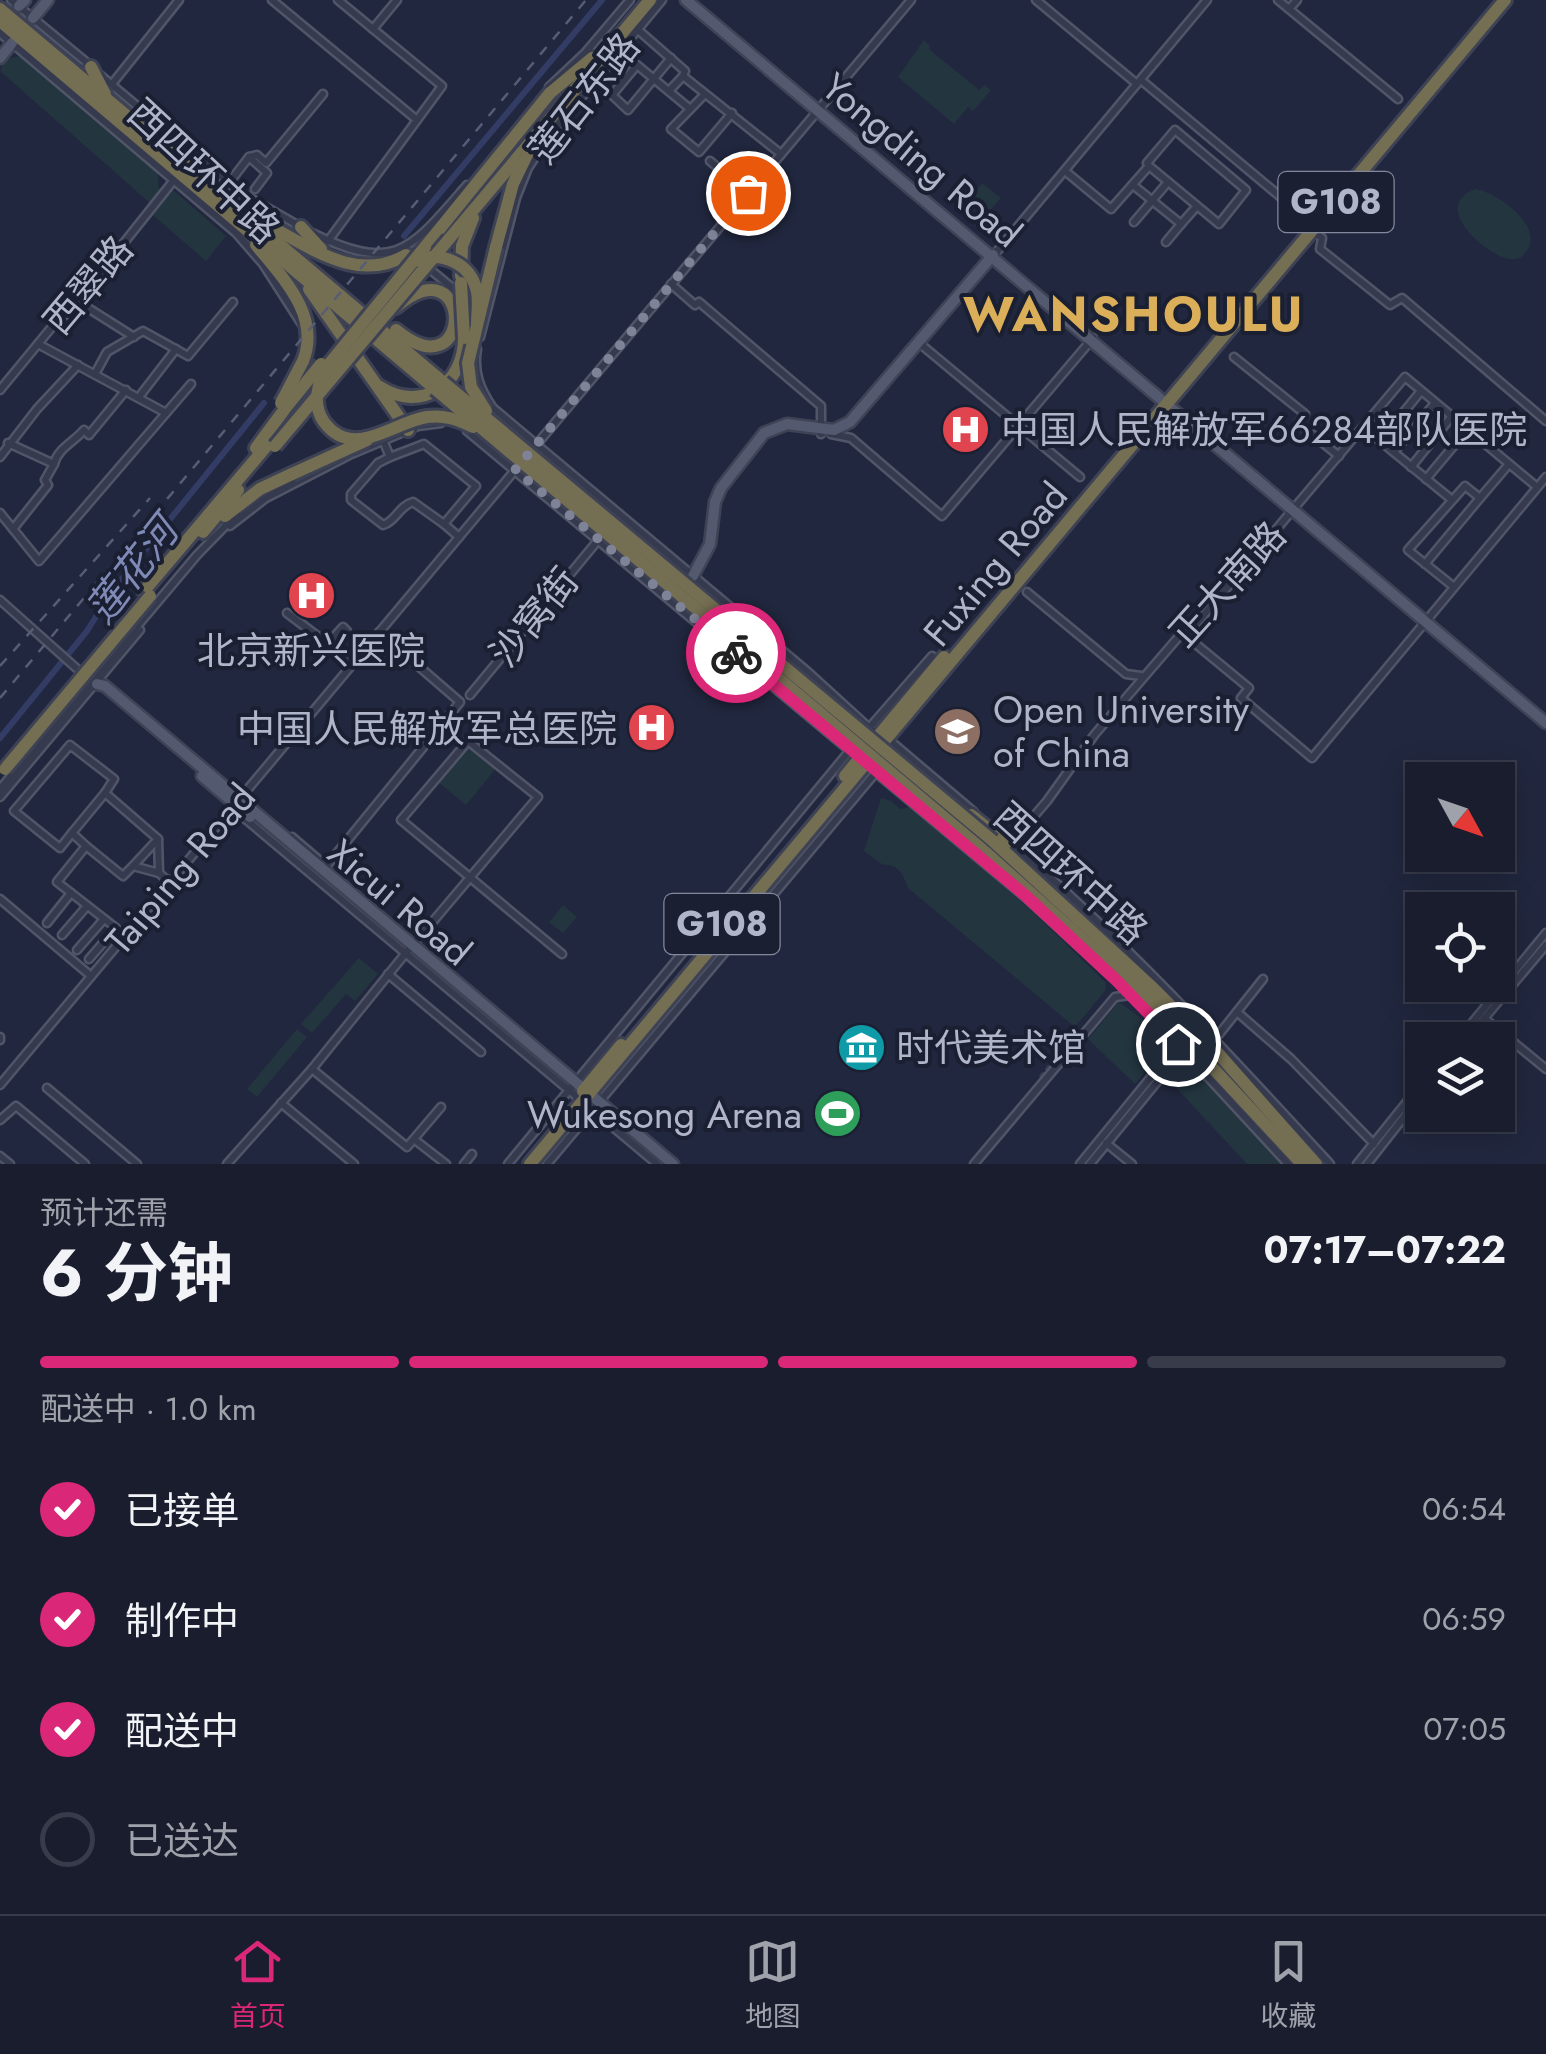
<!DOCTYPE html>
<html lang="zh">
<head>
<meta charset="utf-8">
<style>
	:root { --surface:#191d2e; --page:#262a3a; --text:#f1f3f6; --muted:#9fa2aa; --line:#373b4a; --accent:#db2777 }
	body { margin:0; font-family:Jost,"Noto Sans SC",sans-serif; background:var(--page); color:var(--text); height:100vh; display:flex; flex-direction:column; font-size:38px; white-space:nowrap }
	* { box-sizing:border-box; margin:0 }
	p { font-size:32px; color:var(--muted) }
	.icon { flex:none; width:55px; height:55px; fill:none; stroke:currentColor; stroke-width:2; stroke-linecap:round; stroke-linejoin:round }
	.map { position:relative; height:1164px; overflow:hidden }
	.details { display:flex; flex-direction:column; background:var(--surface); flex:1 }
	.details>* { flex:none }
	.needle { width:65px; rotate:130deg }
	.buttons { position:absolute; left:1405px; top:762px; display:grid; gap:20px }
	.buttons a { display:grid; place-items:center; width:110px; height:110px; border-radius:0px; background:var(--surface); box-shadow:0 5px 25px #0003,0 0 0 2px var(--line); font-size:50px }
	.pin { position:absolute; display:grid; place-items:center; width:85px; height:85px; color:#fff; margin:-42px; border:5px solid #fff; border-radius:50%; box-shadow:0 2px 10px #0007 }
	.courier { position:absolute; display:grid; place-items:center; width:100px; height:100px; margin:-50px; border:8px solid #db2777; border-radius:50%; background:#fff; color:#222; box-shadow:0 2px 12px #0007 }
	.overview em { font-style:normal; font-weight:700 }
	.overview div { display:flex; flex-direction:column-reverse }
	.overview { display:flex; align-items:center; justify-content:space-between; height:170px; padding:0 40px }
	h1 { font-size:65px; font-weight:700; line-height:75px }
	.bar { display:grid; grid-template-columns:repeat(4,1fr); gap:15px 10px; align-content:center; height:120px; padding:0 40px }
	.bar i { height:12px; border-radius:8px; background:var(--line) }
	.bar .on { background:var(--accent) }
	.bar p { grid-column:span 4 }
	ol { padding:0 40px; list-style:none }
	li { display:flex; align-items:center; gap:30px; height:110px }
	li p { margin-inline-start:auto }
	li .icon { padding:10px; border-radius:50%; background:var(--accent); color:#fff; stroke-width:4 }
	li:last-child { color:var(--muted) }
	li i { width:55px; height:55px; border:5px solid var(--line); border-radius:50% }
	.tab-bar { display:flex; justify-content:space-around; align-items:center; height:140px; border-top:2px solid var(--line); background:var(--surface); font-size:28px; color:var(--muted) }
	.tab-bar a { display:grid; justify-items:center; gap:5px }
	.tab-bar .on { color:var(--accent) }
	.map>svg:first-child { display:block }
	.green { fill:#23353f }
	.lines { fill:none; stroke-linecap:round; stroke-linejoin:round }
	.river { stroke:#323c64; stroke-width:6 }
	.minor-tunnel { stroke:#373c53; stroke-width:6; stroke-dasharray:6 3; stroke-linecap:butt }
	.minor-casing { stroke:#515568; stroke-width:11 }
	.major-casing { stroke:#3f4356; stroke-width:15 }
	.highway-casing { stroke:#3e4255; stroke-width:18 }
	.minor { stroke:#353a4e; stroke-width:6 }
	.major { stroke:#53596e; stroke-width:10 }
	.highway { stroke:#746e52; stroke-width:12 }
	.rail { stroke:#575d75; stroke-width:2.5; stroke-dasharray:10 10; stroke-linecap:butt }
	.highway-bridge-casing { stroke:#3e4255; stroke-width:18; stroke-linecap:butt }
	.highway-bridge { stroke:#746e52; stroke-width:12 }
	.done { stroke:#7f8398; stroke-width:10; stroke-dasharray:0 18 }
	.route { stroke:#db2777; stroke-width:12 }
	.labels { text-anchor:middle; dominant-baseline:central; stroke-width:8; stroke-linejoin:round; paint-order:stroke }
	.shield { fill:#1b1f32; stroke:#84889c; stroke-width:2.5 }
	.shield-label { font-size:35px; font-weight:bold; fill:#b1b5c9 }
	.street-label { font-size:38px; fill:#b1b5c9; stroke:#1b1f32 }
	.poi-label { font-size:38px; fill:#b1b5c9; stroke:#1b1f32; text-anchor:start }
	.water-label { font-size:40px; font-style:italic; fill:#7f8ab7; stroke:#1b1f32 }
	.district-label { font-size:48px; font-weight:bold; letter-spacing:2.5px; fill:#dbaf5a; stroke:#1b1f32 }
</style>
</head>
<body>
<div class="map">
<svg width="1546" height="1164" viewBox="0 0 1546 1164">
	<rect width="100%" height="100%" fill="#21273e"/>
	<g class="green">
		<path d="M 924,40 L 930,46 L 929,49 L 979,90 L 985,85 L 991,90 L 973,111 L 968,107 L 954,124 L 898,77 Z"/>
		<path d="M 20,56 L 158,173 L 159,192 L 150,203 L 0,71 L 5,59 Z"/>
		<path d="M 982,183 L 1001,198 L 986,215 L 968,200 Z"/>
		<path d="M 1476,189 C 1498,193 1546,227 1526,252 C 1522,257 1520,259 1513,259 C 1494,262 1425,206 1476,189 Z"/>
		<path d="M 173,190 L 226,236 L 206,261 L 153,215 Z"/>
		<path d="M 469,744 L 497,767 L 466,805 L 438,782 Z"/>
		<path d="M 881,798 L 891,801 L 900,809 L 910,807 C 979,861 1044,921 1106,983 L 1105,991 L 1075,1027 L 908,888 C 904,876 898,863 883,865 L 864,851 Z"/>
		<path d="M 563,905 L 577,917 L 563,933 L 549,922 Z"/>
		<path d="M 359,958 L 378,974 L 355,1001 L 346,994 L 312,1033 L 301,1024 Z"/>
		<path d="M 1119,1002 L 1149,1024 L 1168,1044 L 1135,1084 L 1088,1039 Z"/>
		<path d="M 297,1029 L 307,1037 L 257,1097 L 247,1089 Z"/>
		<path d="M 1188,1061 L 1190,1061 L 1285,1164 L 1247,1164 L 1169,1080 Z"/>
	</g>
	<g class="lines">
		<g class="river">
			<path d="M 404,236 L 602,0"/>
			<path d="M 0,738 L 87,631 L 112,591 L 264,403"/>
		</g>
		<path class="minor-tunnel" d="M 1041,1078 L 1069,1044"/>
		<defs>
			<g id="minor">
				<path d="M 11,0 L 91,66"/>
				<path d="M 272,0 L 417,120"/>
				<path d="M 338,0 L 373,29 L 397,0"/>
				<path d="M 1036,0 L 1137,84"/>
				<path d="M 1278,0 L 1398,99"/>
				<path d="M 1289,9 L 1297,0"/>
				<path d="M 637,29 L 685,71 L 683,76 L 781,154"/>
				<path d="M 0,33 L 236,233 L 263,264 L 301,323"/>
				<path d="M 671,58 L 628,110 L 612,95 L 637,65 L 689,108"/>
				<path d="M 100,75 L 240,192 L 301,227"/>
				<path d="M 1141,80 L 1301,214"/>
				<path d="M 112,84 L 179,0"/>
				<path d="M 549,87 L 585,53 L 630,0"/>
				<path d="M 669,91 L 683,76"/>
				<path d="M 704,95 L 671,129 L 699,152 L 732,113"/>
				<path d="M 249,157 L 257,155 L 266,163 L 323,94"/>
				<path d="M 710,161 L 748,193"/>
				<path d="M 1065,171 L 1111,209 L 1149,166 L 1219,224 L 1246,190 L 1175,130 L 1147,163 L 1149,166"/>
				<path d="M 229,183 L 249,157 L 267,173 L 255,189"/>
				<path d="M 1133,185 L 1181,224 L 1197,206"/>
				<path d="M 1298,218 L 1307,226"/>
				<path d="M 1134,222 L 1168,182"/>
				<path d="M 1312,230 L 1322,238 L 1320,249 L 1390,305 L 1402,298 L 1546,421"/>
				<path d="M 312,233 C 396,274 410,250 467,185"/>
				<path d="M 328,241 L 442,86 L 373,29"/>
				<path d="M 1166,242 L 1181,224"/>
				<path d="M 994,255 L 1207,0"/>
				<path d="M 426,266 L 478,309"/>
				<path d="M 671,284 L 695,305 L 699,302 L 821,406 L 821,434"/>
				<path d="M 88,308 L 134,337"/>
				<path d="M 480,337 L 516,198 L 528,168 L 547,139 L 662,0"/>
				<path d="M 918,342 L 1080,477"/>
				<path d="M 38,344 L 166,413"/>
				<path d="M 477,349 C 473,372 480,389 493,408 L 808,672 L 877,735"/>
				<path d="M 1234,357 L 1305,414 L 1298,423 L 1339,456"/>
				<path d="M 95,374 L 107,352 L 143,331 L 188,356 L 233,302"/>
				<path d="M 0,390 L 56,322 L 85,298 L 91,284 L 174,180"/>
				<path d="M 139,397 L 176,349"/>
				<path d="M 1363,427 L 1451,499"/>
				<path d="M 467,431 L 1025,897 L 1132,995 L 1288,1164"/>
				<path d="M 831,434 L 851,438 L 942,516 L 1093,338"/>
				<path d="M 383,440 L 390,457 L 424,444 L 476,486 L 444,524 L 459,537"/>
				<path d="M 1380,441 L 1421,391"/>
				<path d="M 8,443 L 54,464 L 45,480 L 48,485 L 13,529"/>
				<path d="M 537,444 L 911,0"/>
				<path d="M 1394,452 L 1435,403"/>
				<path d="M 354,453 L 418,426 L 441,423"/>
				<path d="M 0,457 L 37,409 L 78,365"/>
				<path d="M 390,457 L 378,463 L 351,494 L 351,500 L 383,525 C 395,522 399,506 413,502 L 444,524"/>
				<path d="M 54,464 C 58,448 74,442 84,430 L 89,435 L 126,390"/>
				<path d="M 1411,467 L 1452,416"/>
				<path d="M 1426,479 L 1467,430"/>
				<path d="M 1480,498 L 1509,464"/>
				<path d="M 0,513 L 39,561 L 191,384"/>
				<path d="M 230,526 L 266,498 L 353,453"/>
				<path d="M 1425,564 L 1480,498 L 1465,486 L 1408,550 L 1454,587"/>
				<path d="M 1027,592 L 1126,674 L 1141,676"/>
				<path d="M 0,600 L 84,675"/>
				<path d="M 287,613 L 353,663"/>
				<path d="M 1186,636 L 1249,688 L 1241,698 L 1312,758 L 1546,477"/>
				<path d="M 332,646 L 347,631 L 343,627 L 334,637 L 335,642"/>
				<path d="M 470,695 L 599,539"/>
				<path d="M 869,728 L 932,656"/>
				<path d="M 888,739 L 974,812"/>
				<path d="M 0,789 L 197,555 L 237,514"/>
				<path d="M 0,797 L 140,630"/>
				<path d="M 243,817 L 657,1164"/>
				<path d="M 72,833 L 105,793"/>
				<path d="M 292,837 L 320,861"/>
				<path d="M 1006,839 C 1123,938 1226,1051 1330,1164"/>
				<path d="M 1011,843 L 1047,801 L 1095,734 L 1181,634 L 1186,636 L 1405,377 L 1537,487"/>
				<path d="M 86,846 L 72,833 L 60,848 L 14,811 L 70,745 L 114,779 L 105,793 L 158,839 L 159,873"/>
				<path d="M 133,866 L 158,839"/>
				<path d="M 324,869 L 460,702 L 379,632"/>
				<path d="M 0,899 L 91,976"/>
				<path d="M 47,923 L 71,893"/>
				<path d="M 62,935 L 87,906"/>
				<path d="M 413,945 L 538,797 L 468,741 L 401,820 L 562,954"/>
				<path d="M 77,950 L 104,919"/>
				<path d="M 89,959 L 116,928 L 57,882 L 86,846 L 123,876 L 133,866 L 159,873 L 169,882"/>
				<path d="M 388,974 L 481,1052"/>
				<path d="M 1237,1012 L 1291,1059 L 1374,1144"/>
				<path d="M 1484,1018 L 1546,1069"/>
				<path d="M 0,1037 L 0,1040"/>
				<path d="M 1216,1038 L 1263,979"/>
				<path d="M 1458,1040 L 1546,933"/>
				<path d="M 1466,1040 L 1546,945"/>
				<path d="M 312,1069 L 407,1147 L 441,1107"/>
				<path d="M 0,1085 L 516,469"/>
				<path d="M 47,1088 L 137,1164"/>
				<path d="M 281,1103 L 354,1164"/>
				<path d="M 0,1120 L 16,1106 L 85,1164"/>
				<path d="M 415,1140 L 446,1164"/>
				<path d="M 1106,1143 L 1132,1164"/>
				<path d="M 0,1156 L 10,1164"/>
				<path d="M 227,1164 L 312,1069 L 409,949"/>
				<path d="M 464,1164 L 472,1154"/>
				<path d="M 508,1164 L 851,749"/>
				<path d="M 547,1164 L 877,771"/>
				<path d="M 974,1164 L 1115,997 L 1130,995"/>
				<path d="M 1080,1164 L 1178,1044"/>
				<path d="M 1090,1164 L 1183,1050"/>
				<path d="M 1357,1164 L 1422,1083"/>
				<path d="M 1367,1164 L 1422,1094"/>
			</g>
			<g id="major">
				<path d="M 686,0 L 1546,723"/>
				<path d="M 19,6 L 25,0"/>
				<path d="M 33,18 L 48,0"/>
				<path d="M 0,58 L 12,43"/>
				<path d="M 693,576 L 710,544 L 715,502 L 721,488 L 764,433 L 787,424 L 834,430 L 850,422 L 993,255"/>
				<path d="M 97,684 L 105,686 L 673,1164"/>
				<path d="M 202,776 L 250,817"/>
			</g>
			<g id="highway">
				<path d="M 0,9 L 443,382"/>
				<path d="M 0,21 L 435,389"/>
				<path d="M 91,67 L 105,94"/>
				<path d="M 266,224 C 310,247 357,284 406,255"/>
				<path d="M 301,227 L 321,249"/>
				<path d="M 449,239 L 650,0"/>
				<path d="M 256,245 C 283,278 321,316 303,361"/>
				<path d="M 425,247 L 550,93 L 592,58"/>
				<path d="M 496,247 L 513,184 L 527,155"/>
				<path d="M 461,276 L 462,246 L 473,218"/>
				<path d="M 309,289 L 408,430"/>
				<path d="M 396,307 C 474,241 475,395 396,330"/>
				<path d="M 380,387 C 421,413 464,385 464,338"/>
				<path d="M 256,448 L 287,406"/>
				<path d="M 225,516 L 260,489 L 292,474"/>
				<path d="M 203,532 L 238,490"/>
				<path d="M 144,591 L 270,442"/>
				<path d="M 845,776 L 944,657"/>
				<path d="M 971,815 L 1006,843"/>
				<path d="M 993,841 L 1153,988 L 1217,1052 L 1316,1164"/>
				<path d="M 983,850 L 1145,995 L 1302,1164"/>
				<path d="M 583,1091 L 621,1045"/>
				<path d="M 530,1164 L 1505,0"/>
			</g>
		</defs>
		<use href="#minor" class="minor-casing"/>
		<use href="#major" class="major-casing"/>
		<use href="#highway" class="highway-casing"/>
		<use href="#minor" class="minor"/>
		<use href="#major" class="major"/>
		<use href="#highway" class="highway"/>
		<g class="rail">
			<path d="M 0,666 L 150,498"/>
			<path d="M 0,698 L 586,0"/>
		</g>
		<defs>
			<g id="highway-bridge">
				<path d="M 425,247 L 325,369 C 317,386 312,405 324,422 C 353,461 393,422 427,417 C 444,415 457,419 473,427"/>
				<path d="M 415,261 C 441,250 471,263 477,292 C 479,302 477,313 477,324"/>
				<path d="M 461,283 L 464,338"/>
				<path d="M 443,382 L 993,841"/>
				<path d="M 435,389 L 983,850"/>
				<path d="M 281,403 L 303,361"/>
				<path d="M 287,406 L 321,364"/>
				<path d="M 486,411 L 471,387 L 468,363 L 496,247"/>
				<path d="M 275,446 L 449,239"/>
				<path d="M 292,474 L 367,440"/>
				<path d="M 5,769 L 150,596"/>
			</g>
		</defs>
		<use href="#highway-bridge" class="highway-bridge-casing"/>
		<use href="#highway-bridge" class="highway-bridge"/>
	</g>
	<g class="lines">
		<path class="done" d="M 736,653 L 515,470 L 748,193"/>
		<path class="route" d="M 736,653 L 1026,896 L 1116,980 L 1178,1044"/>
	</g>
	<defs>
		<symbol id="hospital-disc" viewBox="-11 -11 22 22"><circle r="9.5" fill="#e0444e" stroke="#1b1f32"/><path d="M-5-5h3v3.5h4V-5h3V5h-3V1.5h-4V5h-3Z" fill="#fff"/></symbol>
		<symbol id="university-disc" viewBox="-11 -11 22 22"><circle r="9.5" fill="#8d6e63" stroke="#1b1f32"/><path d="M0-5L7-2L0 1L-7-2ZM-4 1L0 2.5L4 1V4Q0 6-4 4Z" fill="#fff"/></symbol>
		<symbol id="museum-disc" viewBox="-11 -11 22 22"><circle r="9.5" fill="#0f9aa8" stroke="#1b1f32"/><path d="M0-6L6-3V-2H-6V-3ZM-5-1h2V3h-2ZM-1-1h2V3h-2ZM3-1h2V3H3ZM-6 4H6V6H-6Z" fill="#fff"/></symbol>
		<symbol id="stadium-disc" viewBox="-11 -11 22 22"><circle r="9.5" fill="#2e9e5b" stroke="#1b1f32"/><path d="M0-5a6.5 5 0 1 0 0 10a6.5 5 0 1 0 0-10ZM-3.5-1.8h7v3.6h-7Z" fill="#fff"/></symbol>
	</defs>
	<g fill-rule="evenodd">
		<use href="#hospital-disc" x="938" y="402" width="55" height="55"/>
		<use href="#hospital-disc" x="284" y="568" width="55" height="55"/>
		<use href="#hospital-disc" x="624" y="700" width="55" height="55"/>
		<use href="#university-disc" x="930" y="704" width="55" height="55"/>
		<use href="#museum-disc" x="834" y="1020" width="55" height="55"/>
		<use href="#stadium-disc" x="810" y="1086" width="55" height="55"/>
	</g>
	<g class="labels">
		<g class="shield">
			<rect x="1278.5" y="172" width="115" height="60" rx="8"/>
			<rect x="664.5" y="894" width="115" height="60" rx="8"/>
		</g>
		<g class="shield-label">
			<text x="1336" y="202">G108</text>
			<text x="722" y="924">G108</text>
		</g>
		<g class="street-label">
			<text transform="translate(584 98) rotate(-52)">莲石东路</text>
			<text transform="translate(922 160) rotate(40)">Yongding Road</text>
			<text transform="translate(204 171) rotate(43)">西四环中路</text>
			<text transform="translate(88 285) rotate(-50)">西翠路</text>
			<text transform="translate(995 564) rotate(-50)">Fuxing Road</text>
			<text transform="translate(1227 584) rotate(-48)">正大南路</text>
			<text transform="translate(534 617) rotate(-51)">沙窝街</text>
			<text transform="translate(180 869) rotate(-50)">Taiping Road</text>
			<text transform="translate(1071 873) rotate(42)">西四环中路</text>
			<text transform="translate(400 902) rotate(40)">Xicui Road</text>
		</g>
		<g class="poi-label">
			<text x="1001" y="429">中国人民解放军66284部队医院</text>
			<text x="311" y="650" text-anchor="middle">北京新兴医院</text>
			<text x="993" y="709">Open University<tspan x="993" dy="44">of China</tspan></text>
			<text x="617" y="728" text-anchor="end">中国人民解放军总医院</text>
			<text x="896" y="1047">时代美术馆</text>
			<text x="802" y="1114" text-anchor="end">Wukesong Arena</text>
		</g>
		<g class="water-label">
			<text transform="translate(132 570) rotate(-52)">莲花河</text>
		</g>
		<g class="district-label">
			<text x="1134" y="314">WANSHOULU</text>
		</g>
	</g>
</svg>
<div class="buttons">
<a><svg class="needle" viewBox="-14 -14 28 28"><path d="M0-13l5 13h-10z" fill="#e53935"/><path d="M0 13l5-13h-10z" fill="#9fa2aa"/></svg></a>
<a><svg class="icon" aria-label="locate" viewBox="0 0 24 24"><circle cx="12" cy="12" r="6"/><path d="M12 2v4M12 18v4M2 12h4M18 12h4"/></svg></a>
<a><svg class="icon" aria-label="layers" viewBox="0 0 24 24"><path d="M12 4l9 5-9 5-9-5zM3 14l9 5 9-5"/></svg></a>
</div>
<div class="pin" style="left:748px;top:193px;background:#ea580c"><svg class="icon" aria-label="bag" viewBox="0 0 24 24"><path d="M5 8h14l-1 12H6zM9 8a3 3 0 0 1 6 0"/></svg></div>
<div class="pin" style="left:1178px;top:1044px;background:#1f2937"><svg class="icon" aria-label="home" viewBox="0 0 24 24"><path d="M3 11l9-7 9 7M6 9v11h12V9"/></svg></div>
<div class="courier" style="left:736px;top:653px"><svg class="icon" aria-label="bike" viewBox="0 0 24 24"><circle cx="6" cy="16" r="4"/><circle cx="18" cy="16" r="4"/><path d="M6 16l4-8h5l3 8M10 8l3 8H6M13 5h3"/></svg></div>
</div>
<section class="details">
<div class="overview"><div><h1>6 分钟</h1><p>预计还需</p></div><em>07:17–07:22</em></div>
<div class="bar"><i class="on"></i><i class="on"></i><i class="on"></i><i></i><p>配送中 · 1.0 km</p></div>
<ol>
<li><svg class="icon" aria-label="check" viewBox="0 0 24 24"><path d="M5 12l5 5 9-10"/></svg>已接单<p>06:54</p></li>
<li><svg class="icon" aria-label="check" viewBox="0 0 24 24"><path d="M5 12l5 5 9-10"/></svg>制作中<p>06:59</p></li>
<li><svg class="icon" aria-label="check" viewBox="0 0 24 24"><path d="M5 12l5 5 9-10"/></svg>配送中<p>07:05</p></li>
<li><i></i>已送达</li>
</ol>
</section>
<nav class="tab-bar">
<a class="on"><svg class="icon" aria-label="home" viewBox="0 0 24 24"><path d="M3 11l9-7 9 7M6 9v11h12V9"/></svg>首页</a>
<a><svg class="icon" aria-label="map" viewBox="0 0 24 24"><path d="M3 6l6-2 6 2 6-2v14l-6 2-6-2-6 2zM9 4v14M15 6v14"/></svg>地图</a>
<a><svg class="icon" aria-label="saved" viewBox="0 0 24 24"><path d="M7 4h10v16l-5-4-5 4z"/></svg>收藏</a>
</nav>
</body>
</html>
